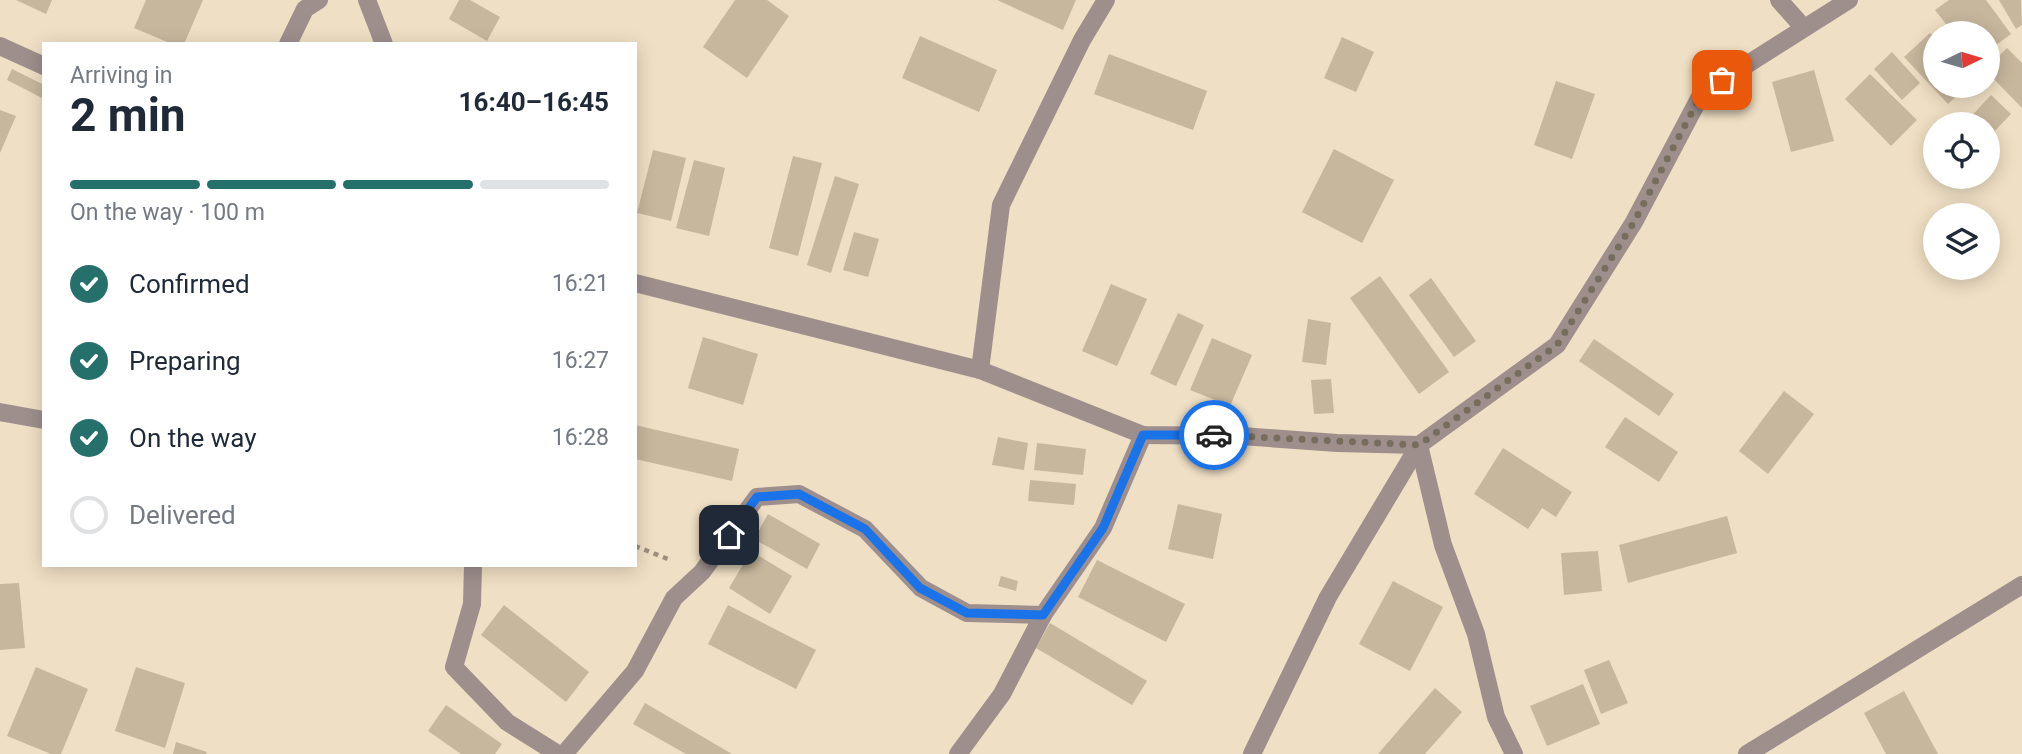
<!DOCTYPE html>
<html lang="en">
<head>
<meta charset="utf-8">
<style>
	:root { --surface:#fff; --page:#f6f6f7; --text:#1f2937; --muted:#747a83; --line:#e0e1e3; --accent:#26706c }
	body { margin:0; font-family:Roboto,sans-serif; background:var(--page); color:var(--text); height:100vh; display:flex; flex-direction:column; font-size:26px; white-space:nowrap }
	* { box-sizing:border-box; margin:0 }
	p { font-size:23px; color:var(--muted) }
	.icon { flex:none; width:38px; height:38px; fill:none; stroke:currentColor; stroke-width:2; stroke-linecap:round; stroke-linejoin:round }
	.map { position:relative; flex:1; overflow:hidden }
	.details { position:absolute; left:42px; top:42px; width:595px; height:525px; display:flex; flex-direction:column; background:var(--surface); border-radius:0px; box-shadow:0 4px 18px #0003 }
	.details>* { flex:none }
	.needle { width:46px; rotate:85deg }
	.controls { position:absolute; left:1923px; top:21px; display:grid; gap:14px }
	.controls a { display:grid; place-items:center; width:77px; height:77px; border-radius:50%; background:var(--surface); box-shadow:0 4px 18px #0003; font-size:35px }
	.pin { position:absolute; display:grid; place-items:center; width:60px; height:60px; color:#fff; margin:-30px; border-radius:14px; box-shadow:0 4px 10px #0006 }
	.courier { position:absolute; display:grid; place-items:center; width:70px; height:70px; margin:-35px; border:5px solid #1a73e8; border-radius:50%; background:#fff; color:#222; box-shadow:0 2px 9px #0007 }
	.summary em { font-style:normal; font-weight:700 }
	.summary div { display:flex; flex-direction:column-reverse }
	.summary { display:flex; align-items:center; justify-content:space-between; height:119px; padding:0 28px }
	h1 { font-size:46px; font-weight:700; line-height:52px }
	.bar { display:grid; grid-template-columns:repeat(4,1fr); gap:10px 7px; align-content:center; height:84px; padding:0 28px }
	.bar i { height:9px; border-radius:5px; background:var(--line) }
	.bar .current { background:var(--accent) }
	.bar p { grid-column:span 4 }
	ol { padding:0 28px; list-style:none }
	li { display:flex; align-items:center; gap:21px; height:77px }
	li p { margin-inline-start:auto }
	li .icon { padding:7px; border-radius:50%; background:var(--accent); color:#fff; stroke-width:4 }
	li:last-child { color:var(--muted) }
	li i { width:38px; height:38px; border:4px solid var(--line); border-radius:50% }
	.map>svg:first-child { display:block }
	.building { fill:#c7b79d }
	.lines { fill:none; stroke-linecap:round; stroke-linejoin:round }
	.path { stroke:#9d917d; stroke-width:4.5; stroke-dasharray:5 5; stroke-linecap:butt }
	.minor { stroke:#9e8f8d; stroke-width:18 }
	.done { stroke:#766d5c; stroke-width:7; stroke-dasharray:0 12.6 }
	.route { stroke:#1a73e8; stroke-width:9 }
</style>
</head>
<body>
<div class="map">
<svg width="2022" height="754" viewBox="0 0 2022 754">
	<rect width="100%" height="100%" fill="#efdfc4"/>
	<g class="building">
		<path d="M 16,0 L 52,0 L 46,14 Z"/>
		<path d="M 146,0 L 203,0 L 184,44 L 172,44 L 134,28 Z"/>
		<path d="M 459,0 L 470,0 L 500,17 L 487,41 L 449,19 Z"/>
		<path d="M 735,0 L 767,0 L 789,16 L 747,78 L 703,47 Z"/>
		<path d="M 997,0 L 1076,0 L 1063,30 Z"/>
		<path d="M 1949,0 L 1986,0 L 2011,34 L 1988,51 L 1988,33 L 1953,33 L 1935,10 Z"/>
		<path d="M 1999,0 L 2021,0 L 2022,25 L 2016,29 Z"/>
		<path d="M 1930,33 L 1936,38 L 1936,86 L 1967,86 L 1948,104 L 1904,57 Z"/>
		<path d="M 920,36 L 997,70 L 979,112 L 902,78 Z"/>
		<path d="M 1342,37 L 1374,52 L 1356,92 L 1324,78 Z"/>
		<path d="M 2007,48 L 2022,63 L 2022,108 L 1988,73 L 1988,67 Z"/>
		<path d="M 1892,52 L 1920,83 L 1902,100 L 1874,69 Z"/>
		<path d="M 1109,54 L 1207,91 L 1193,130 L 1094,94 Z"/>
		<path d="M 12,69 L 44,85 L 44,99 L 7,80 Z"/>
		<path d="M 1814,70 L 1834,141 L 1791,152 L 1772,82 Z"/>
		<path d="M 1870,74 L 1917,120 L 1891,146 L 1845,99 Z"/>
		<path d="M 1556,81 L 1595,94 L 1572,159 L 1534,145 Z"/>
		<path d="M 1991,95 L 2011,114 L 1988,138 L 1988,124 L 1964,124 Z"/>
		<path d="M 0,110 L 16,116 L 0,153 Z"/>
		<path d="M 1334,149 L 1394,180 L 1362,243 L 1302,212 Z"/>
		<path d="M 653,150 L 686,158 L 671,221 L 637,213 Z"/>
		<path d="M 793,156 L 822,163 L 798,256 L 769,248 Z"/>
		<path d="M 694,160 L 725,168 L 709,236 L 676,228 Z"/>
		<path d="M 835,176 L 859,184 L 831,273 L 807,265 Z"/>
		<path d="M 854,232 L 879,239 L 868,277 L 843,270 Z"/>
		<path d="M 1380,276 L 1449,372 L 1419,394 L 1350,298 Z"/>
		<path d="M 1431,278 L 1476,341 L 1454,357 L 1409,295 Z"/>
		<path d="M 1111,284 L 1147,299 L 1117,366 L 1082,351 Z"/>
		<path d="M 1178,313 L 1204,325 L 1176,386 L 1150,374 Z"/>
		<path d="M 1308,319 L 1331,323 L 1326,365 L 1302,362 Z"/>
		<path d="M 703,337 L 758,354 L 743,405 L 688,388 Z"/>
		<path d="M 1212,338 L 1252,355 L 1230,406 L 1190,390 Z"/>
		<path d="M 1594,339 L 1674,394 L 1659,416 L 1579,361 Z"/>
		<path d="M 1331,379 L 1334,413 L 1314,414 L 1311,380 Z"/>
		<path d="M 1784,391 L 1814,414 L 1768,474 L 1739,451 Z"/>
		<path d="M 1625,417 L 1678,452 L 1659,482 L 1605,447 Z"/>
		<path d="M 635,425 L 739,449 L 732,481 L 635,459 Z"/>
		<path d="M 998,437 L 1028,443 L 1024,470 L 992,465 Z"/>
		<path d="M 1037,443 L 1086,449 L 1083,475 L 1034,470 Z"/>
		<path d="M 1503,448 L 1572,492 L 1556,517 L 1542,508 L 1528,529 L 1474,494 Z"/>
		<path d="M 1030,480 L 1076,484 L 1074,505 L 1028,501 Z"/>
		<path d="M 1178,504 L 1222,514 L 1213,559 L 1168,549 Z"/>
		<path d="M 768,514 L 820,544 L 807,569 L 754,539 Z"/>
		<path d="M 1727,516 L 1737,553 L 1628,583 L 1619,545 Z"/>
		<path d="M 751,551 L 792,576 L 770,614 L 729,588 Z"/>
		<path d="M 1598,551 L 1602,591 L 1564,595 L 1561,553 Z"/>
		<path d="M 1097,560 L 1185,604 L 1166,642 L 1078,597 Z"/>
		<path d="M 1001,576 L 1018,581 L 1016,591 L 998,586 Z"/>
		<path d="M 1393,581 L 1443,607 L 1410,671 L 1359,644 Z"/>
		<path d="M 19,583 L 25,648 L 0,650 L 0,584 Z"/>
		<path d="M 504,605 L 589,672 L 566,702 L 481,635 Z"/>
		<path d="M 728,605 L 816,650 L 796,689 L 708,644 Z"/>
		<path d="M 1050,623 L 1147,681 L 1132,705 L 1036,648 Z"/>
		<path d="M 1609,660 L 1628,703 L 1601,714 L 1584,670 Z"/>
		<path d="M 36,667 L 88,689 L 61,754 L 51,754 L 7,736 Z"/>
		<path d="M 136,667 L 185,683 L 165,748 L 115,731 Z"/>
		<path d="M 1583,684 L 1600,724 L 1547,746 L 1530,706 Z"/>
		<path d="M 1435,688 L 1462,712 L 1425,754 L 1378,754 Z"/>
		<path d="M 1904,691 L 1938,754 L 1886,754 L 1864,713 Z"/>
		<path d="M 645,703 L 732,754 L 686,754 L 633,724 Z"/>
		<path d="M 446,705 L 502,744 L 495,754 L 461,754 L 428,731 Z"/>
		<path d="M 176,742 L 207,752 L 206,754 L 173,754 Z"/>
	</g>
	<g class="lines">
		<path class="path" d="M 635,546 L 668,559"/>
		<g class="minor">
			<path d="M 367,0 L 384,44"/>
			<path d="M 1779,0 L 1803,27"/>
			<path d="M 288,44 L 305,9 L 319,0"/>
			<path d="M 0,46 L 44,66"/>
			<path d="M 635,283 L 980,370 L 1143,435 L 1241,436 L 1337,443 L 1419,445 L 1557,345 L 1634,222 L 1702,93 L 1849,0"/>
			<path d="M 980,370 L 1001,205 L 1082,40 L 1106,0"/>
			<path d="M 0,412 L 44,420"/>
			<path d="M 1419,445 L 1443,545 L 1476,634 L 1496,717 L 1514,754"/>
			<path d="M 473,565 L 472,604 L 454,667 L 507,722 L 558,754"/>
			<path d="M 564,754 L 635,671 L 674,598 L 702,572 L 757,497 L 799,494 L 865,529 L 921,588 L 967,613 L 1043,615"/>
			<path d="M 958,754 L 1002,694 L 1043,615 L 1103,528 L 1143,435"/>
			<path d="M 1252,754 L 1328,597 L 1419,445"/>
			<path d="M 1747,754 L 2022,585"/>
		</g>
	</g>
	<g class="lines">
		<path class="done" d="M 1214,435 L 1419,445 L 1557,345 L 1634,222 L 1702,93 L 1722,80"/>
		<path class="route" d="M 729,535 L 757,497 L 799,494 L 865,529 L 920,588 L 967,613 L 1043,615 L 1103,528 L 1143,435 L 1214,435"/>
	</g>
</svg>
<div class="controls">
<a><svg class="needle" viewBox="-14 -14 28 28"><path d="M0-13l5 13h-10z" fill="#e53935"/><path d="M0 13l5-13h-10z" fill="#747a83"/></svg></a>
<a><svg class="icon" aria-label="locate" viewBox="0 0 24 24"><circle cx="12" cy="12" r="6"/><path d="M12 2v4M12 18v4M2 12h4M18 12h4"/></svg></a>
<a><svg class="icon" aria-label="layers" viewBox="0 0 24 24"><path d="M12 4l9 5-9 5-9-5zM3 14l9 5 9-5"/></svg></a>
</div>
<div class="pin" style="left:1722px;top:80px;background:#ea580c"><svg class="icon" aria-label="bag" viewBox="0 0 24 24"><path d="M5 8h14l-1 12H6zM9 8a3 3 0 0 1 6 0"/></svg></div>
<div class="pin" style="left:729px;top:535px;background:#1f2937"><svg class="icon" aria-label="home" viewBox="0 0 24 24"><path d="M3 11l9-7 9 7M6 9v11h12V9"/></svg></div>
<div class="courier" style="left:1214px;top:435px"><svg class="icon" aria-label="car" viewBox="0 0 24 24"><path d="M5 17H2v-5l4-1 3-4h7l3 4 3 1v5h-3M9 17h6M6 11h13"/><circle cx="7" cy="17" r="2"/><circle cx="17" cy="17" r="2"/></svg></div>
<section class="details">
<div class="summary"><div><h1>2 min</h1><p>Arriving in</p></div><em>16:40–16:45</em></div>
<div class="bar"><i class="current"></i><i class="current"></i><i class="current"></i><i></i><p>On the way · 100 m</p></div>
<ol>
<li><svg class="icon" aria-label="check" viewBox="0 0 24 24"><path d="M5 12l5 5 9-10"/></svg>Confirmed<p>16:21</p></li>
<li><svg class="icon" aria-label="check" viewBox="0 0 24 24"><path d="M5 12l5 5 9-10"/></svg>Preparing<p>16:27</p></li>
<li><svg class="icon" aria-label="check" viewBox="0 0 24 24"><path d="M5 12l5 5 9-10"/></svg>On the way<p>16:28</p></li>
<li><i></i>Delivered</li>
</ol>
</section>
</div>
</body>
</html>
